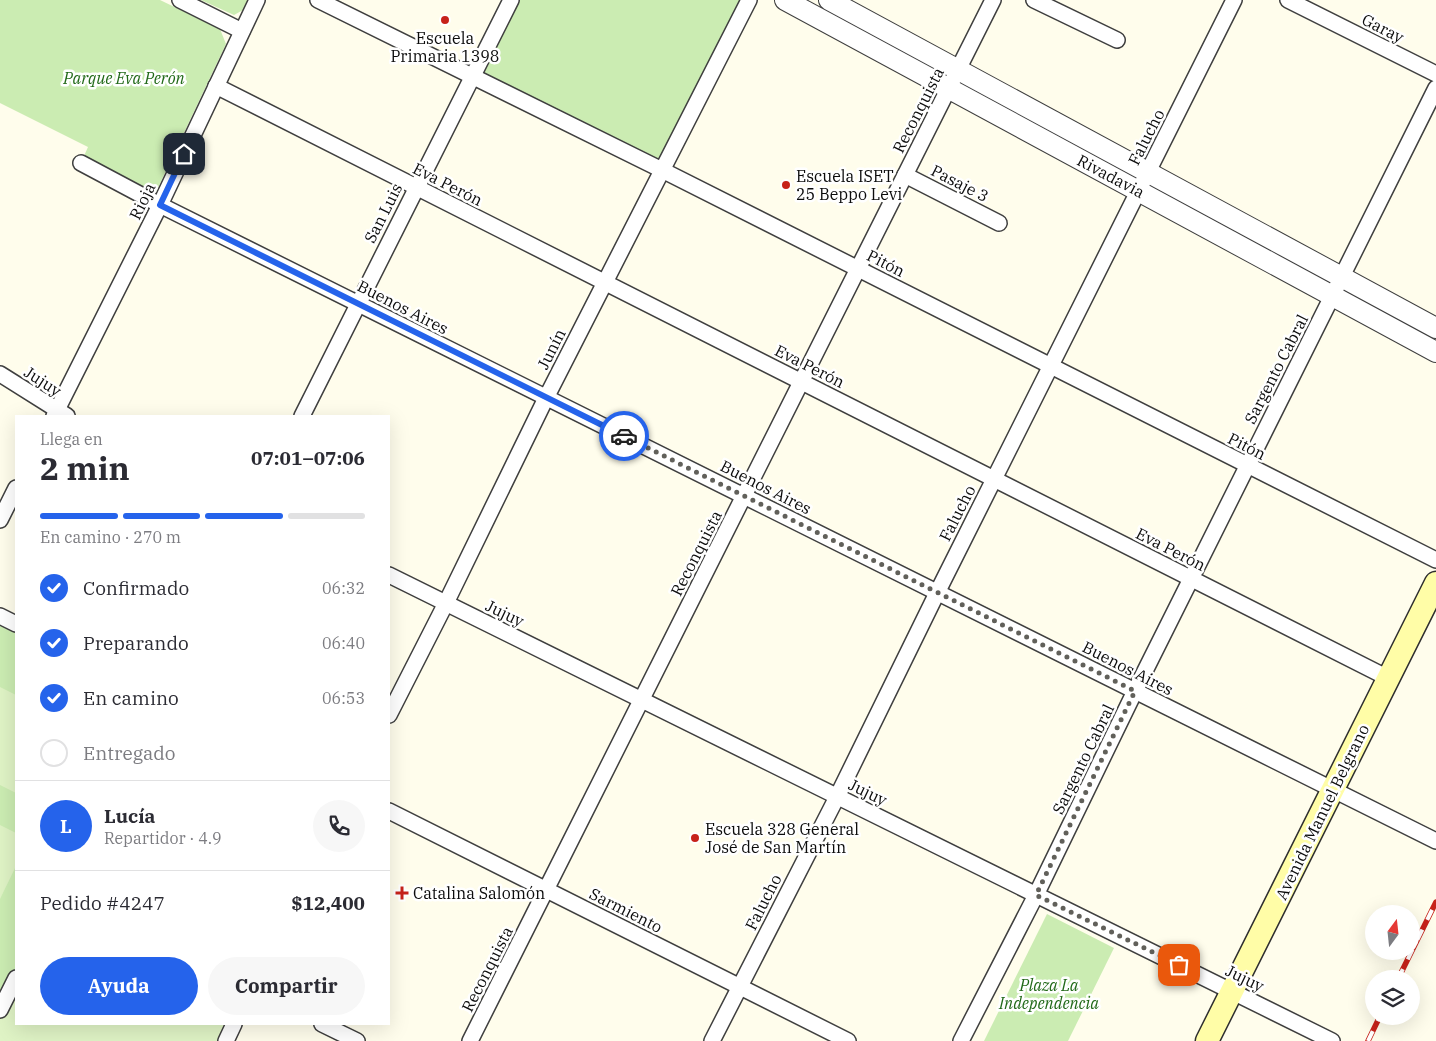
<!DOCTYPE html>
<html lang="es">
<head>
<meta charset="utf-8">
<style>
	:root { --surface:#fff; --page:#f7f7f7; --text:#2b2b33; --muted:#7c7c81; --line:#e1e1e2; --accent:#2563eb }
	body { margin:0; font-family:"IBM Plex Serif",serif; background:var(--page); color:var(--text); height:100vh; display:flex; flex-direction:column; font-size:19px; white-space:nowrap }
	* { box-sizing:border-box; margin:0 }
	p { font-size:16px; color:var(--muted) }
	.icon { flex:none; width:28px; height:28px; fill:none; stroke:currentColor; stroke-width:2; stroke-linecap:round; stroke-linejoin:round }
	.map { position:relative; flex:1; overflow:hidden }
	.details { position:absolute; left:15px; top:415px; width:375px; height:610px; display:flex; flex-direction:column; background:var(--surface); border-radius:0px; box-shadow:0 5px 20px #0002 }
	.details>* { flex:none }
	.needle { width:32px; rotate:15deg }
	.fabs { position:absolute; left:1365px; top:905px; display:grid; gap:10px }
	.fabs a { display:grid; place-items:center; width:55px; height:55px; border-radius:50%; background:var(--surface); box-shadow:0 5px 20px #0002; font-size:25px }
	.pin { position:absolute; display:grid; place-items:center; width:42px; height:42px; color:#fff; margin:-21px; border-radius:10px; box-shadow:0 2px 8px #0006 }
	.courier { position:absolute; display:grid; place-items:center; width:50px; height:50px; margin:-25px; border:4px solid #2563eb; border-radius:50%; background:#fff; color:#222; box-shadow:0 1px 6px #0007 }
	.head em { font-style:normal; font-weight:800 }
	.head div { display:flex; flex-direction:column-reverse }
	.head { display:flex; align-items:center; justify-content:space-between; height:85px; padding:0 25px }
	h1 { font-size:32px; font-weight:800; line-height:38px }
	.bar { display:grid; grid-template-columns:repeat(4,1fr); gap:8px 5px; align-content:center; height:60px; padding:0 25px }
	.bar i { height:6px; border-radius:4px; background:var(--line) }
	.bar .on { background:var(--accent) }
	.bar p { grid-column:span 4 }
	.line { display:flex; align-items:center; gap:12px; padding:0 25px; border-top:1px solid var(--line) }
	.line div { flex:1 }
	.round { display:grid; place-items:center; flex:none; width:52px; height:52px; border-radius:26px; background:var(--page) }
	ol { padding:0 25px; list-style:none }
	li { display:flex; align-items:center; gap:15px; height:55px }
	li p { margin-inline-start:auto }
	li .icon { padding:5px; border-radius:50%; background:var(--accent); color:#fff; stroke-width:4 }
	li:last-child { color:var(--muted) }
	li i { width:28px; height:28px; border:2px solid var(--line); border-radius:50% }
	.cta { display:flex; gap:10px; margin-top:auto; padding:10px 25px }
	.cta a { flex:1; height:58px; border-radius:30px; background:var(--accent); color:#fff; font-size:20px; font-weight:800; line-height:58px; text-align:center }
	.cta a+a { background:var(--page); color:var(--text) }
	.map>svg:first-child { display:block }
	.green { fill:#cbecb2 }
	.pitch { fill:#dff3c5 }
	.lines { fill:none; stroke-linecap:round; stroke-linejoin:round }
	.minor-casing { stroke:#3f3f3f; stroke-width:18 }
	.tertiary-casing { stroke:#3f3f3f; stroke-width:22 }
	.secondary-casing { stroke:#2e2e2e; stroke-width:25 }
	.minor { stroke:#fff; stroke-width:15 }
	.tertiary { stroke:#fff; stroke-width:20 }
	.secondary { stroke:#fffda7; stroke-width:22 }
	.rail-casing { stroke:#c7221a; stroke-width:5.5 }
	.rail { stroke:#fff; stroke-width:4; stroke-dasharray:11; stroke-linecap:butt }
	.done { stroke:#61605a; stroke-width:5; stroke-dasharray:0 9 }
	.route { stroke:#2563eb; stroke-width:6 }
	.poi-dot { fill:#c7221a; stroke:#fff; stroke-width:2 }
	.labels { text-anchor:middle; dominant-baseline:central; stroke-width:5; stroke-linejoin:round; paint-order:stroke }
	.street-label { font-size:16px; fill:#0c0c0c; stroke:#fff }
	.poi-label { font-size:16px; fill:#0c0c0c; stroke:#fff; text-anchor:start }
	.park-label { font-size:16px; font-style:italic; fill:#216918; stroke:#fff }
</style>
</head>
<body>
<div class="map">
<svg width="1436" height="1041" viewBox="0 0 1436 1041">
	<rect width="100%" height="100%" fill="#fffdec"/>
	<g class="green">
		<path d="M 0,0 L 160,0 L 220,29 L 226,44 L 155,194 L 84,156 L 88,147 L 0,103 Z"/>
		<path d="M 201,0 L 248,0 L 243,10 L 234,15 Z"/>
		<path d="M 511,0 L 749,0 L 662,170 L 472,76 Z"/>
		<path d="M 0,616 L 16,624 L 16,978 L 0,1010 Z"/>
		<path d="M 1047,914 L 1114,948 L 1068,1041 L 984,1041 Z"/>
	</g>
	<g class="pitch">
		<path d="M 0,687 L 16,695 L 16,793 L 0,785 Z"/>
		<path d="M 0,825 L 16,833 L 16,866 L 0,899 Z"/>
		<path d="M 16,978 L 16,1024 L 234,1024 L 226,1041 L 0,1041 L 0,1010 Z"/>
	</g>
	<g class="lines">
		<defs>
			<g id="minor">
				<path d="M 180,0 L 242,31"/>
				<path d="M 318,0 L 662,170 L 1436,560"/>
				<path d="M 1034,0 L 1117,40"/>
				<path d="M 1288,0 L 1436,74"/>
				<path d="M 216,86 L 1388,678"/>
				<path d="M 81,163 L 160,205 L 1436,841"/>
				<path d="M 905,175 L 999,223"/>
				<path d="M 0,374 L 67,416"/>
				<path d="M 54,416 L 160,205 L 257,0"/>
				<path d="M 302,416 L 511,0"/>
				<path d="M 0,520 L 16,488"/>
				<path d="M 389,575 L 1332,1041"/>
				<path d="M 0,616 L 16,624"/>
				<path d="M 389,715 L 446,603 L 546,398 L 749,0"/>
				<path d="M 389,811 L 848,1041"/>
				<path d="M 0,1010 L 16,978"/>
				<path d="M 322,1024 L 357,1041"/>
				<path d="M 226,1041 L 234,1024"/>
				<path d="M 470,1041 L 993,0"/>
				<path d="M 712,1041 L 837,797 L 937,593 L 1234,0"/>
				<path d="M 961,1041 L 1036,895 L 1135,691 L 1436,88"/>
			</g>
			<g id="tertiary">
				<path d="M 785,0 L 1436,352"/>
				<path d="M 829,0 L 1436,328"/>
			</g>
			<path id="secondary" d="M 1207,1041 L 1436,583"/>
		</defs>
		<use href="#minor" class="minor-casing"/>
		<use href="#tertiary" class="tertiary-casing"/>
		<use href="#secondary" class="secondary-casing"/>
		<use href="#minor" class="minor"/>
		<use href="#tertiary" class="tertiary"/>
		<use href="#secondary" class="secondary"/>
		<defs>
			<g id="rail">
				<path d="M 1398,979 L 1436,902"/>
				<path d="M 1368,1041 L 1380,1016"/>
			</g>
		</defs>
		<use href="#rail" class="rail-casing"/>
		<use href="#rail" class="rail"/>
	</g>
	<g class="lines">
		<path class="done" d="M 624,436 L 1135,691 L 1036,895 L 1179,965"/>
		<path class="route" d="M 184,154 L 160,205 L 624,436"/>
	</g>
	<g class="poi-dot">
		<circle cx="445" cy="20" r="5"/>
		<circle cx="786" cy="185" r="5"/>
		<circle cx="695" cy="838" r="5"/>
		<path d="M399.5 885.5h5v5h5v5h-5v5h-5v-5h-5v-5h5z"/>
	</g>
	<g class="labels">
		<g class="street-label">
			<text transform="translate(1383 28) rotate(27)">Garay</text>
			<text transform="translate(918 110) rotate(-63)">Reconquista</text>
			<text transform="translate(1146 137) rotate(-63)">Falucho</text>
			<text transform="translate(1111 176) rotate(28)">Rivadavia</text>
			<text transform="translate(960 183) rotate(27)">Pasaje 3</text>
			<text transform="translate(448 184) rotate(27)">Eva Perón</text>
			<text transform="translate(142 201) rotate(-64)">Rioja</text>
			<text transform="translate(383 213) rotate(-63)">San Luis</text>
			<text transform="translate(886 263) rotate(27)">Pitón</text>
			<text transform="translate(403 307) rotate(27)">Buenos Aires</text>
			<text transform="translate(551 349) rotate(-63)">Junín</text>
			<text transform="translate(810 366) rotate(27)">Eva Perón</text>
			<text transform="translate(1276 369) rotate(-63)">Sargento Cabral</text>
			<text transform="translate(43 381) rotate(33)">Jujuy</text>
			<text transform="translate(1247 446) rotate(27)">Pitón</text>
			<text transform="translate(766 487) rotate(27)">Buenos Aires</text>
			<text transform="translate(957 513) rotate(-63)">Falucho</text>
			<text transform="translate(1171 549) rotate(27)">Eva Perón</text>
			<text transform="translate(696 553) rotate(-63)">Reconquista</text>
			<text transform="translate(505 613) rotate(26)">Jujuy</text>
			<text transform="translate(1128 668) rotate(27)">Buenos Aires</text>
			<text transform="translate(1083 759) rotate(-64)">Sargento Cabral</text>
			<text transform="translate(868 792) rotate(26)">Jujuy</text>
			<text transform="translate(1322 812) rotate(-64)">Avenida Manuel Belgrano</text>
			<text transform="translate(763 902) rotate(-63)">Falucho</text>
			<text transform="translate(626 910) rotate(27)">Sarmiento</text>
			<text transform="translate(487 969) rotate(-63)">Reconquista</text>
			<text transform="translate(1245 978) rotate(26)">Jujuy</text>
		</g>
		<g class="poi-label">
			<text x="445" y="38" text-anchor="middle">Escuela<tspan x="445" dy="18">Primaria 1398</tspan></text>
			<text x="796" y="176">Escuela ISET<tspan x="796" dy="18">25 Beppo Levi</tspan></text>
			<text x="705" y="829">Escuela 328 General<tspan x="705" dy="18">José de San Martín</tspan></text>
			<text x="413" y="893">Catalina Salomón</text>
		</g>
		<g class="park-label">
			<text x="124" y="78">Parque Eva Perón</text>
			<text x="1049" y="985">Plaza La<tspan x="1049" dy="18">Independencia</tspan></text>
		</g>
	</g>
</svg>
<div class="fabs">
<a><svg class="needle" viewBox="-14 -14 28 28"><path d="M0-13l5 13h-10z" fill="#e53935"/><path d="M0 13l5-13h-10z" fill="#7c7c81"/></svg></a>
<a><svg class="icon" aria-label="layers" viewBox="0 0 24 24"><path d="M12 4l9 5-9 5-9-5zM3 14l9 5 9-5"/></svg></a>
</div>
<div class="pin" style="left:1179px;top:965px;background:#ea580c"><svg class="icon" aria-label="bag" viewBox="0 0 24 24"><path d="M5 8h14l-1 12H6zM9 8a3 3 0 0 1 6 0"/></svg></div>
<div class="pin" style="left:184px;top:154px;background:#1f2937"><svg class="icon" aria-label="home" viewBox="0 0 24 24"><path d="M3 11l9-7 9 7M6 9v11h12V9"/></svg></div>
<div class="courier" style="left:624px;top:436px"><svg class="icon" aria-label="car" viewBox="0 0 24 24"><path d="M5 17H2v-5l4-1 3-4h7l3 4 3 1v5h-3M9 17h6M6 11h13"/><circle cx="7" cy="17" r="2"/><circle cx="17" cy="17" r="2"/></svg></div>
<section class="details">
<div class="head"><div><h1>2 min</h1><p>Llega en</p></div><em>07:01–07:06</em></div>
<div class="bar"><i class="on"></i><i class="on"></i><i class="on"></i><i></i><p>En camino · 270 m</p></div>
<ol>
<li><svg class="icon" aria-label="check" viewBox="0 0 24 24"><path d="M5 12l5 5 9-10"/></svg>Confirmado<p>06:32</p></li>
<li><svg class="icon" aria-label="check" viewBox="0 0 24 24"><path d="M5 12l5 5 9-10"/></svg>Preparando<p>06:40</p></li>
<li><svg class="icon" aria-label="check" viewBox="0 0 24 24"><path d="M5 12l5 5 9-10"/></svg>En camino<p>06:53</p></li>
<li><i></i>Entregado</li>
</ol>
<div class="line" style="height:90px"><b class="round" style="background:var(--accent);color:#fff">L</b><div><b>Lucía</b><p>Repartidor · 4.9</p></div><a class="round"><svg class="icon" aria-label="phone" viewBox="0 0 24 24"><path d="M5 4h4l2 5-3 2q2 4 5 5l2-3 5 2v4C11 20 4 13 5 4z"/></svg></a></div>
<div class="line" style="height:65px"><div>Pedido #4247</div><b>$12,400</b></div>
<div class="cta"><a>Ayuda</a><a>Compartir</a></div>
</section>
</div>
</body>
</html>
